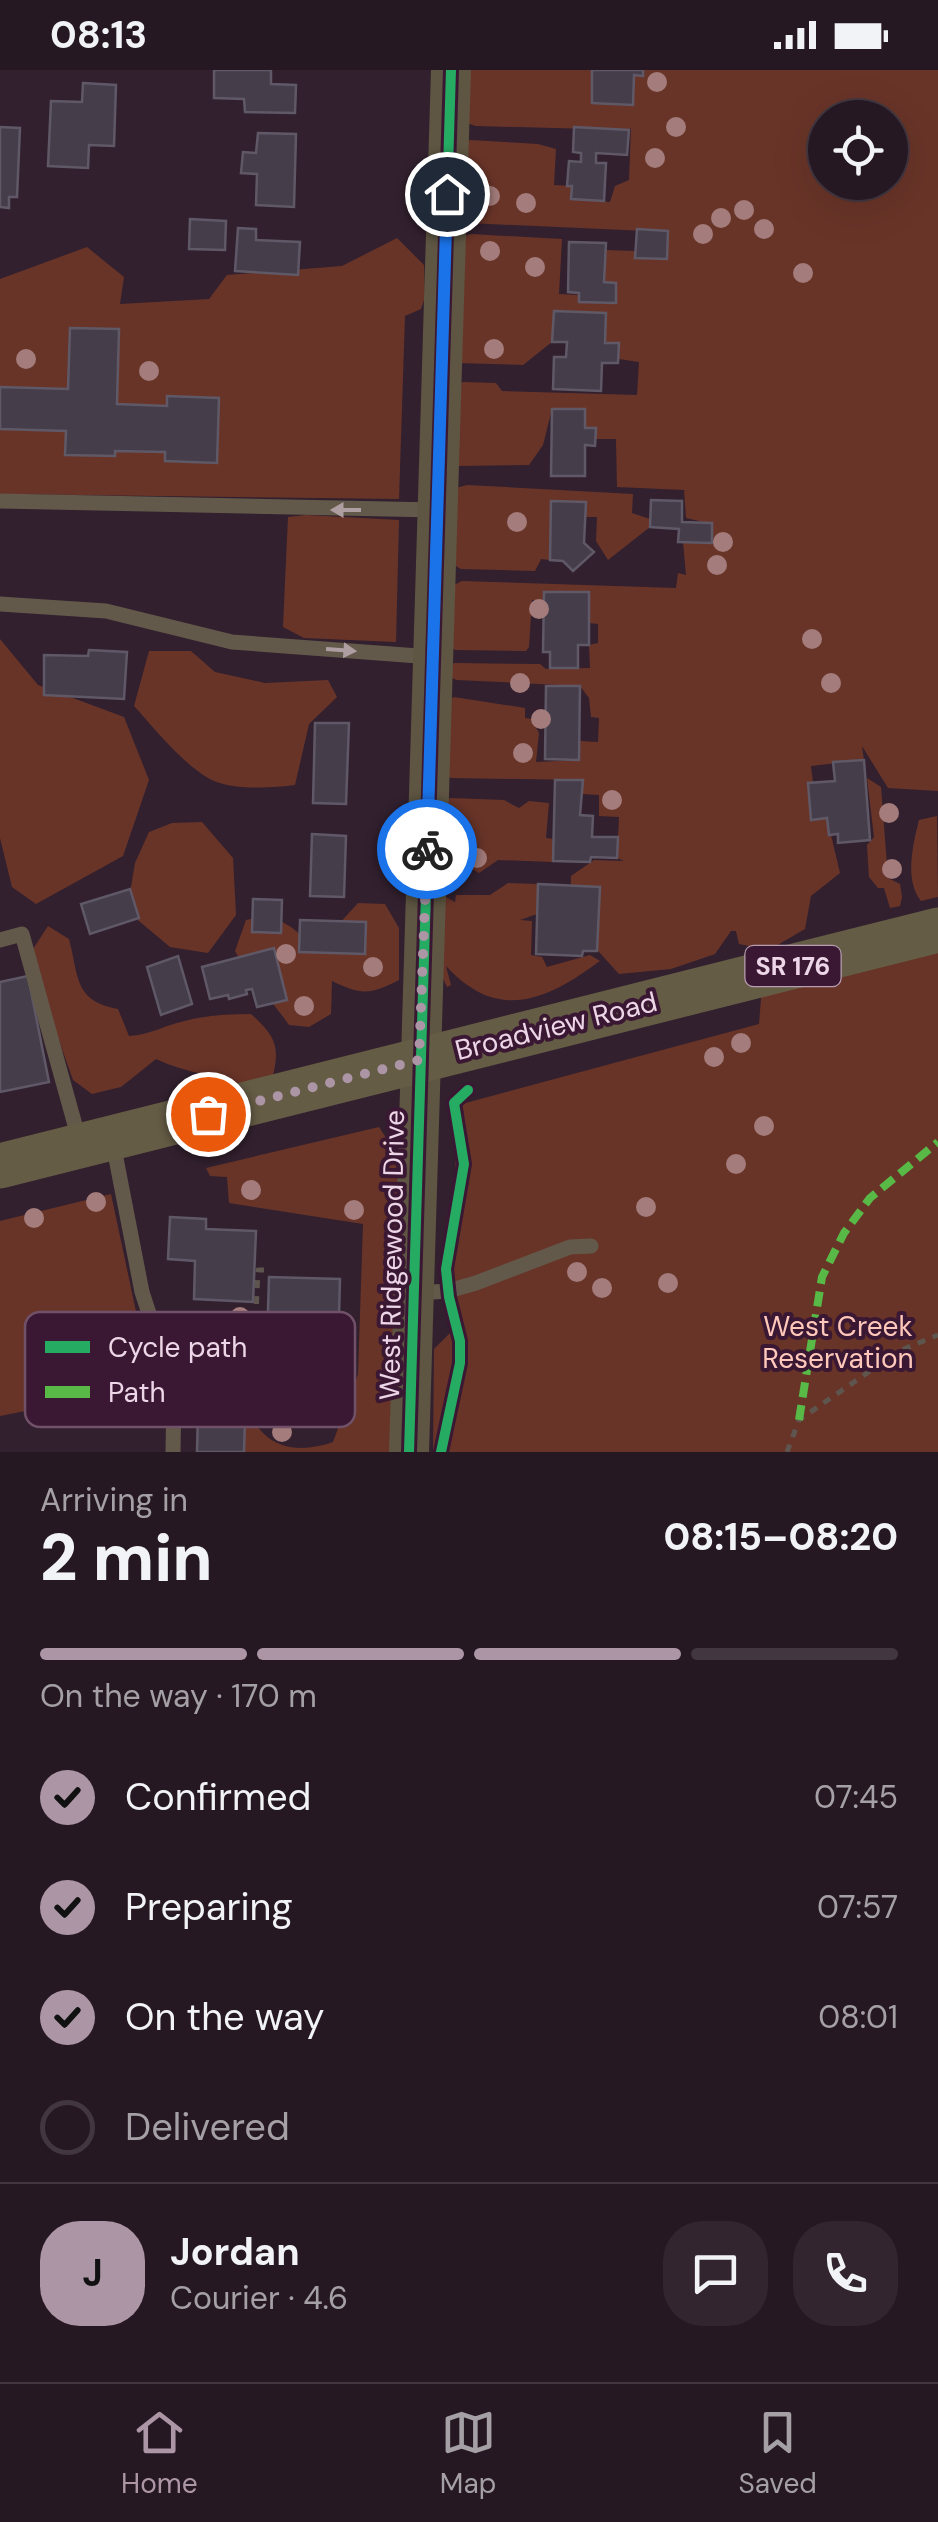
<!DOCTYPE html>
<html lang="en">
<head>
<meta charset="utf-8">
<style>
	:root { --surface:#261822; --page:#32252f; --text:#f1f3f6; --muted:#a4a0a5; --line:#423740; --accent:#ac96a6 }
	body { margin:0; font-family:"DM Sans",sans-serif; background:var(--page); color:var(--text); height:100vh; display:flex; flex-direction:column; font-size:38px; white-space:nowrap }
	* { box-sizing:border-box; margin:0 }
	p { font-size:32px; color:var(--muted) }
	.icon { flex:none; width:55px; height:55px; fill:none; stroke:currentColor; stroke-width:2; stroke-linecap:round; stroke-linejoin:round }
	.map { position:relative; height:1382px; overflow:hidden }
	.side { display:flex; flex-direction:column; background:var(--surface); flex:1 }
	.side>* { flex:none }
	.fabs { position:absolute; left:808px; top:30px; display:grid; gap:20px }
	.fabs a { display:grid; place-items:center; width:100px; height:100px; border-radius:50%; background:var(--surface); box-shadow:0 10px 40px #0002,0 0 0 2px var(--line); font-size:50px }
	.pin { position:absolute; display:grid; place-items:center; width:85px; height:85px; color:#fff; margin:-42px; border:5px solid #fff; border-radius:50%; box-shadow:0 2px 10px #0007 }
	.courier { position:absolute; display:grid; place-items:center; width:100px; height:100px; margin:-50px; border:8px solid #1a73e8; border-radius:50%; background:#fff; color:#222; box-shadow:0 2px 12px #0007 }
	.headline em { font-style:normal; font-weight:800 }
	.headline div { display:flex; flex-direction:column-reverse }
	.headline { display:flex; align-items:center; justify-content:space-between; height:170px; padding:0 40px }
	h1 { font-size:65px; font-weight:800; line-height:75px }
	.bar { display:grid; grid-template-columns:repeat(4,1fr); gap:15px 10px; align-content:center; height:120px; padding:0 40px }
	.bar i { height:12px; border-radius:8px; background:var(--line) }
	.bar .current { background:var(--accent) }
	.bar p { grid-column:span 4 }
	.line { display:flex; align-items:center; gap:25px; padding:0 40px; border-top:2px solid var(--line) }
	.line div { flex:1 }
	.round { display:grid; place-items:center; flex:none; width:105px; height:105px; border-radius:40px; background:var(--page) }
	ol { padding:0 40px; list-style:none }
	li { display:flex; align-items:center; gap:30px; height:110px }
	li p { margin-inline-start:auto }
	li .icon { padding:10px; border-radius:50%; background:var(--accent); color:#111; stroke-width:4 }
	li:last-child { color:var(--muted) }
	li i { width:55px; height:55px; border:5px solid var(--line); border-radius:50% }
	.status { display:flex; justify-content:space-between; align-items:center; height:70px; padding:0 50px; background:var(--surface); direction:ltr }
	.status svg { height:28px; fill:currentColor }
	.tabs { display:flex; justify-content:space-around; align-items:center; height:140px; border-top:2px solid var(--line); background:var(--surface); font-size:28px; color:var(--muted) }
	.tabs a { display:grid; justify-items:center; gap:5px }
	.tabs .current { color:var(--accent) }
	.map>svg:first-child { display:block }
	.green { fill:#693428; fill-rule:evenodd }
	.building { fill:#453d4a; stroke:#5f5867; stroke-width:2.5 }
	.lines { fill:none; stroke-linecap:round; stroke-linejoin:round }
	.path { stroke:#5e564e; stroke-width:5; stroke-dasharray:8 8; stroke-linecap:butt }
	.lane { stroke:#62594b; stroke-width:15 }
	.secondary { stroke:#5e5642; stroke-width:40 }
	.primary { stroke:#655c45; stroke-width:45 }
	.quiet { stroke:#58b947; stroke-width:8; stroke-dasharray:15 8; stroke-linecap:butt }
	.cycleway-casing { stroke:#3a1833; stroke-width:16 }
	.cycleway { stroke:#26ab63; stroke-width:10 }
	.tree { fill:#a37c7b }
	.oneway { fill:#ae9ea1 }
	.done { stroke:#ac96a6; stroke-width:10; stroke-dasharray:0 18 }
	.route { stroke:#1a73e8; stroke-width:12 }
	.labels { text-anchor:middle; dominant-baseline:central; stroke-width:8; stroke-linejoin:round; paint-order:stroke }
	.shield { fill:#3a1833; stroke:#b79db1; stroke-width:2.5 }
	.shield-label { font-size:25px; font-weight:bold; fill:#edd6e7 }
	.street-label { font-size:28px; fill:#edd6e7; stroke:#3a1833 }
	.park-label { font-size:28px; fill:#ffc8ba; stroke:#3a1833 }
	.key { fill:#3a1833; stroke:#705169; stroke-width:2.5 }
	.key-label { font-size:28px; fill:#edd6e7 }
</style>
</head>
<body>
<div class="status"><b>08:13</b><svg viewBox="0 0 49 12"><path d="M0 12V9h3v3zM5 12V6h3v6zM10 12V3h3v9zM15 12V0h3v12zM26 1h20v11H26zM47 4h2v5h-2z"/></svg></div>
<div class="map">
<svg width="938" height="1382" viewBox="0 0 938 1382">
	<rect width="100%" height="100%" fill="#32202e"/>
	<g class="green">
		<path d="M 462,0 L 938,0 L 938,721 L 888,718 L 862,676 L 864,690 L 811,696 L 813,713 L 808,714 L 811,749 L 827,748 L 840,803 L 811,826 L 805,859 L 769,880 L 739,874 L 736,861 L 731,861 L 715,884 L 671,899 L 619,904 L 589,871 L 570,837 L 571,806 L 594,790 L 624,791 L 617,788 L 619,747 L 599,746 L 599,725 L 582,724 L 582,710 L 451,708 L 439,703 L 441,634 L 454,627 L 525,638 L 525,648 L 531,649 L 539,663 L 536,692 L 579,690 L 580,671 L 598,672 L 599,648 L 591,647 L 589,628 L 580,616 L 457,610 L 446,606 L 446,598 L 454,593 L 540,594 L 546,599 L 590,598 L 589,575 L 598,573 L 598,554 L 589,553 L 589,522 L 545,522 L 544,530 L 532,530 L 529,577 L 526,581 L 455,580 L 445,572 L 446,519 L 462,511 L 676,518 L 678,503 L 686,505 L 683,472 L 712,472 L 712,454 L 686,448 L 684,420 L 617,417 L 616,369 L 596,369 L 596,359 L 585,358 L 585,339 L 552,339 L 543,375 L 529,395 L 458,396 L 455,317 L 463,312 L 496,313 L 502,321 L 637,325 L 639,292 L 619,289 L 619,273 L 605,273 L 605,243 L 554,241 L 552,272 L 523,295 L 458,293 L 461,167 L 471,164 L 562,169 L 559,224 L 579,225 L 579,232 L 615,233 L 616,213 L 604,212 L 605,180 L 635,181 L 636,188 L 666,189 L 668,162 L 467,153 L 459,149 L 463,73 L 470,70 L 538,74 L 556,79 L 554,115 L 572,116 L 572,129 L 610,132 L 615,116 L 629,110 L 631,57 L 629,60 L 476,56 L 460,51 ZM 825,48 L 890,48 L 890,112 L 825,112 Z"/>
		<path d="M 397,168 L 424,195 L 425,227 L 421,239 L 405,246 L 399,429 L 0,424 L 0,209 L 87,177 L 124,207 L 120,234 L 209,229 L 227,205 L 342,196 Z"/>
		<path d="M 467,415 L 633,424 L 632,443 L 650,449 L 650,457 L 608,490 L 596,471 L 597,447 L 585,447 L 586,432 L 552,431 L 550,490 L 541,489 L 535,501 L 461,499 L 447,491 L 456,418 Z"/>
		<path d="M 306,445 L 399,450 L 396,572 L 304,568 L 283,557 L 288,447 Z"/>
		<path d="M 0,569 L 38,615 L 124,647 L 149,710 L 123,786 L 36,834 L 12,817 L 0,768 Z"/>
		<path d="M 149,581 L 191,581 L 215,602 L 265,613 L 328,610 L 337,627 L 309,654 L 295,715 C 270,718 230,721 208,708 C 180,691 156,660 134,636 Z"/>
		<path d="M 867,708 L 881,717 L 888,808 L 900,814 L 902,827 L 900,836 L 890,838 L 884,818 L 878,818 L 869,807 L 867,775 L 874,767 Z"/>
		<path d="M 450,728 L 504,730 L 519,738 L 529,731 L 549,733 L 546,768 L 554,769 L 553,792 L 498,790 L 479,803 L 457,790 L 453,805 L 437,799 L 440,732 Z"/>
		<path d="M 937,746 L 938,827 L 921,831 C 904,810 913,774 919,750 Z"/>
		<path d="M 202,752 L 233,788 L 236,845 L 208,883 L 170,877 L 127,841 L 135,793 L 149,762 L 172,753 Z"/>
		<path d="M 508,813 L 538,814 L 537,844 L 520,850 L 532,851 L 531,885 L 542,887 L 547,897 L 590,885 L 600,891 C 547,930 498,953 446,896 L 451,915 L 447,917 L 440,902 L 444,826 L 455,832 L 456,825 L 490,825 Z"/>
		<path d="M 358,833 L 385,834 L 399,858 L 399,910 C 370,925 361,925 332,911 L 331,944 L 309,957 L 289,955 C 271,929 250,909 235,881 L 246,850 C 277,844 291,854 312,876 L 329,865 Z"/>
		<path d="M 48,856 L 69,869 C 79,907 74,931 118,939 L 129,966 C 151,965 164,955 185,951 C 207,945 229,944 251,944 C 275,966 281,976 272,1009 L 244,1018 C 215,1004 185,1003 156,989 L 121,1017 L 92,1024 L 73,1010 L 44,928 L 33,879 Z"/>
		<path d="M 938,860 L 938,1382 L 433,1382 L 434,1279 L 452,1261 L 451,1197 L 457,1057 L 464,1044 L 462,1034 L 759,954 L 763,903 Z"/>
		<path d="M 379,1057 L 394,1080 L 398,1114 L 394,1382 L 245,1382 L 245,1349 C 255,1354 257,1356 264,1364 C 283,1382 310,1380 333,1372 L 358,1304 L 363,1154 L 229,1133 L 227,1107 L 210,1106 L 206,1098 Z"/>
		<path d="M 111,1124 L 138,1251 L 101,1256 L 103,1269 L 82,1275 L 90,1328 L 0,1346 L 0,1151 Z"/>
	</g>
	<g class="building">
		<path d="M 214,0 L 271,0 L 271,14 L 296,15 L 295,43 L 245,42 L 244,29 L 214,28 Z"/>
		<path d="M 592,0 L 643,0 L 643,6 L 634,5 L 633,35 L 592,33 Z"/>
		<path d="M 83,13 L 116,15 L 114,76 L 89,75 L 88,98 L 48,96 L 51,31 L 82,32 Z"/>
		<path d="M 0,57 L 20,58 L 17,127 L 9,127 L 9,138 L 0,137 Z"/>
		<path d="M 574,57 L 629,60 L 627,85 L 596,83 L 596,93 L 606,93 L 604,131 L 571,129 L 572,116 L 567,116 L 569,91 L 581,92 L 581,83 L 573,82 Z"/>
		<path d="M 258,63 L 296,64 L 294,137 L 256,135 L 257,104 L 241,103 L 243,82 L 256,83 Z"/>
		<path d="M 190,149 L 226,151 L 225,180 L 189,179 Z"/>
		<path d="M 238,158 L 256,159 L 256,170 L 300,172 L 298,205 L 235,201 Z"/>
		<path d="M 637,159 L 668,161 L 667,189 L 635,188 Z"/>
		<path d="M 569,172 L 606,173 L 604,212 L 616,213 L 616,233 L 579,232 L 579,223 L 568,222 Z"/>
		<path d="M 554,241 L 606,243 L 605,273 L 619,273 L 618,293 L 602,293 L 601,321 L 553,319 L 554,287 L 566,287 L 567,272 L 552,272 Z"/>
		<path d="M 70,258 L 119,259 L 117,334 L 167,336 L 167,326 L 219,328 L 217,393 L 165,391 L 165,382 L 115,381 L 115,386 L 65,385 L 66,361 L 0,359 L 0,317 L 68,319 Z"/>
		<path d="M 552,339 L 585,339 L 585,358 L 596,358 L 595,376 L 585,375 L 585,406 L 551,406 Z"/>
		<path d="M 651,430 L 682,431 L 682,452 L 712,453 L 712,473 L 678,472 L 679,459 L 650,457 Z"/>
		<path d="M 551,431 L 586,432 L 584,473 L 594,482 L 573,501 L 563,491 L 550,490 Z"/>
		<path d="M 544,522 L 589,522 L 589,575 L 578,575 L 578,598 L 550,598 L 550,582 L 543,582 Z"/>
		<path d="M 89,580 L 127,582 L 124,629 L 44,625 L 44,585 L 88,586 Z"/>
		<path d="M 546,616 L 580,616 L 579,690 L 545,689 Z"/>
		<path d="M 315,653 L 349,653 L 346,734 L 313,733 Z"/>
		<path d="M 864,690 L 870,770 L 838,773 L 838,764 L 829,765 L 827,748 L 811,750 L 808,713 L 835,711 L 833,692 Z"/>
		<path d="M 555,710 L 583,710 L 580,745 L 593,746 L 592,767 L 618,767 L 617,788 L 591,787 L 590,792 L 553,791 Z"/>
		<path d="M 312,764 L 346,766 L 344,827 L 310,826 Z"/>
		<path d="M 538,814 L 600,817 L 597,881 L 583,881 L 582,886 L 536,884 Z"/>
		<path d="M 130,819 L 139,848 L 90,864 L 81,834 Z"/>
		<path d="M 253,829 L 282,830 L 281,863 L 252,862 Z"/>
		<path d="M 300,850 L 366,852 L 365,884 L 299,882 Z"/>
		<path d="M 274,878 L 287,930 L 257,937 L 252,919 L 246,920 L 247,924 L 229,929 L 228,925 L 210,929 L 202,897 Z"/>
		<path d="M 178,886 L 192,934 L 161,945 L 147,897 Z"/>
		<path d="M 28,906 L 49,1012 L 0,1022 L 0,912 Z"/>
		<path d="M 170,1147 L 206,1149 L 206,1159 L 256,1161 L 253,1232 L 194,1229 L 195,1191 L 168,1189 Z"/>
		<path d="M 269,1207 L 340,1209 L 337,1322 L 317,1322 L 317,1335 L 286,1334 L 286,1321 L 268,1321 L 267,1350 L 245,1349 L 244,1382 L 197,1382 L 199,1302 L 266,1304 Z"/>
	</g>
	<g class="lines">
		<g class="path">
			<path d="M 176,1272 L 184,1269 L 200,1290 L 254,1289 L 258,1200 L 271,1200"/>
			<path d="M 787,1382 L 799,1350 L 899,1281 L 938,1265"/>
		</g>
		<g class="lane">
			<path d="M 0,431 L 436,440"/>
			<path d="M 0,534 L 106,541 L 232,572 L 432,587"/>
			<path d="M 0,870 L 22,864 L 80,1073"/>
			<path d="M 113,1073 L 142,1222 L 174,1320 L 173,1382"/>
			<path d="M 417,1223 L 448,1221 L 476,1213 L 570,1177 L 591,1176"/>
		</g>
		<path class="secondary" d="M 409,1382 L 451,0"/>
		<path class="primary" d="M 0,1096 L 938,860"/>
		<path class="quiet" d="M 799,1350 L 822,1207 L 844,1163 L 870,1128 L 938,1072"/>
		<defs>
			<g id="cycleway">
				<path d="M 409,1382 L 451,0"/>
				<path d="M 441,1382 L 460,1293 L 460,1271 L 449,1227 L 446,1199 L 464,1094 L 454,1033 L 468,1020"/>
			</g>
		</defs>
		<use href="#cycleway" class="cycleway-casing"/>
		<use href="#cycleway" class="cycleway"/>
	</g>
	<g class="tree">
		<circle cx="657" cy="12" r="10"/>
		<circle cx="676" cy="57" r="10"/>
		<circle cx="655" cy="88" r="10"/>
		<circle cx="490" cy="126" r="10"/>
		<circle cx="526" cy="133" r="10"/>
		<circle cx="744" cy="140" r="10"/>
		<circle cx="721" cy="148" r="10"/>
		<circle cx="764" cy="159" r="10"/>
		<circle cx="703" cy="164" r="10"/>
		<circle cx="490" cy="181" r="10"/>
		<circle cx="535" cy="197" r="10"/>
		<circle cx="803" cy="203" r="10"/>
		<circle cx="494" cy="279" r="10"/>
		<circle cx="26" cy="289" r="10"/>
		<circle cx="149" cy="301" r="10"/>
		<circle cx="517" cy="452" r="10"/>
		<circle cx="723" cy="472" r="10"/>
		<circle cx="717" cy="495" r="10"/>
		<circle cx="539" cy="539" r="10"/>
		<circle cx="812" cy="569" r="10"/>
		<circle cx="520" cy="613" r="10"/>
		<circle cx="831" cy="613" r="10"/>
		<circle cx="541" cy="649" r="10"/>
		<circle cx="523" cy="683" r="10"/>
		<circle cx="612" cy="730" r="10"/>
		<circle cx="889" cy="743" r="10"/>
		<circle cx="477" cy="788" r="10"/>
		<circle cx="892" cy="799" r="10"/>
		<circle cx="286" cy="884" r="10"/>
		<circle cx="373" cy="897" r="10"/>
		<circle cx="304" cy="936" r="10"/>
		<circle cx="741" cy="973" r="10"/>
		<circle cx="714" cy="987" r="10"/>
		<circle cx="764" cy="1056" r="10"/>
		<circle cx="736" cy="1094" r="10"/>
		<circle cx="251" cy="1120" r="10"/>
		<circle cx="96" cy="1132" r="10"/>
		<circle cx="646" cy="1137" r="10"/>
		<circle cx="354" cy="1140" r="10"/>
		<circle cx="34" cy="1148" r="10"/>
		<circle cx="577" cy="1202" r="10"/>
		<circle cx="668" cy="1213" r="10"/>
		<circle cx="602" cy="1218" r="10"/>
		<circle cx="240" cy="1247" r="10"/>
		<circle cx="102" cy="1348" r="10"/>
		<circle cx="282" cy="1362" r="10"/>
	</g>
	<defs><path id="oneway-solid" d="M-6-.8H1V-3.2L6.5 0L1 3.2V.8H-6Z" transform="scale(2.5)"/></defs>
	<g class="oneway">
		<use href="#oneway-solid" transform="translate(346 440) rotate(-180)"/>
		<use href="#oneway-solid" transform="translate(341 580) rotate(4)"/>
	</g>
	<g class="lines">
		<path class="done" d="M 208,1044 L 419,990 L 427,779"/>
		<path class="route" d="M 427,779 L 447,124"/>
	</g>
	<g class="labels">
		<rect class="shield" x="745.5" y="876" width="95" height="40" rx="8"/>
		<g class="shield-label">
			<text x="793" y="896">SR 176</text>
		</g>
		<g class="street-label">
			<text transform="translate(556 956) rotate(-14)">Broadview Road</text>
			<text transform="translate(392 1185) rotate(-89)">West Ridgewood Drive</text>
		</g>
		<g class="park-label">
			<text x="838" y="1256">West Creek<tspan x="838" dy="32">Reservation</tspan></text>
		</g>
	</g>
	<rect x="25" y="1242" width="330" height="115" rx="15" class="key"/>
	<rect x="45" y="1271" width="45" height="12" fill="#26ab63"/>
	<rect x="45" y="1316" width="45" height="12" fill="#58b947"/>
	<g class="key-label">
		<text x="108" y="1287">Cycle path</text>
		<text x="108" y="1332">Path</text>
	</g>
</svg>
<div class="fabs">
<a><svg class="icon" aria-label="locate" viewBox="0 0 24 24"><circle cx="12" cy="12" r="6"/><path d="M12 2v4M12 18v4M2 12h4M18 12h4"/></svg></a>
</div>
<div class="pin" style="left:208px;top:1044px;background:#ea580c"><svg class="icon" aria-label="bag" viewBox="0 0 24 24"><path d="M5 8h14l-1 12H6zM9 8a3 3 0 0 1 6 0"/></svg></div>
<div class="pin" style="left:447px;top:124px;background:#1f2937"><svg class="icon" aria-label="home" viewBox="0 0 24 24"><path d="M3 11l9-7 9 7M6 9v11h12V9"/></svg></div>
<div class="courier" style="left:427px;top:779px"><svg class="icon" aria-label="bike" viewBox="0 0 24 24"><circle cx="6" cy="16" r="4"/><circle cx="18" cy="16" r="4"/><path d="M6 16l4-8h5l3 8M10 8l3 8H6M13 5h3"/></svg></div>
</div>
<section class="side">
<div class="headline"><div><h1>2 min</h1><p>Arriving in</p></div><em>08:15–08:20</em></div>
<div class="bar"><i class="current"></i><i class="current"></i><i class="current"></i><i></i><p>On the way · 170 m</p></div>
<ol>
<li><svg class="icon" aria-label="check" viewBox="0 0 24 24"><path d="M5 12l5 5 9-10"/></svg>Confirmed<p>07:45</p></li>
<li><svg class="icon" aria-label="check" viewBox="0 0 24 24"><path d="M5 12l5 5 9-10"/></svg>Preparing<p>07:57</p></li>
<li><svg class="icon" aria-label="check" viewBox="0 0 24 24"><path d="M5 12l5 5 9-10"/></svg>On the way<p>08:01</p></li>
<li><i></i>Delivered</li>
</ol>
<div class="line" style="height:180px"><b class="round" style="background:var(--accent);color:#111">J</b><div><b>Jordan</b><p>Courier · 4.6</p></div><a class="round"><svg class="icon" aria-label="chat" viewBox="0 0 24 24"><path d="M4 5h16v11H9l-5 4z"/></svg></a><a class="round"><svg class="icon" aria-label="phone" viewBox="0 0 24 24"><path d="M5 4h4l2 5-3 2q2 4 5 5l2-3 5 2v4C11 20 4 13 5 4z"/></svg></a></div>
</section>
<nav class="tabs">
<a class="current"><svg class="icon" aria-label="home" viewBox="0 0 24 24"><path d="M3 11l9-7 9 7M6 9v11h12V9"/></svg>Home</a>
<a><svg class="icon" aria-label="map" viewBox="0 0 24 24"><path d="M3 6l6-2 6 2 6-2v14l-6 2-6-2-6 2zM9 4v14M15 6v14"/></svg>Map</a>
<a><svg class="icon" aria-label="saved" viewBox="0 0 24 24"><path d="M7 4h10v16l-5-4-5 4z"/></svg>Saved</a>
</nav>
</body>
</html>
